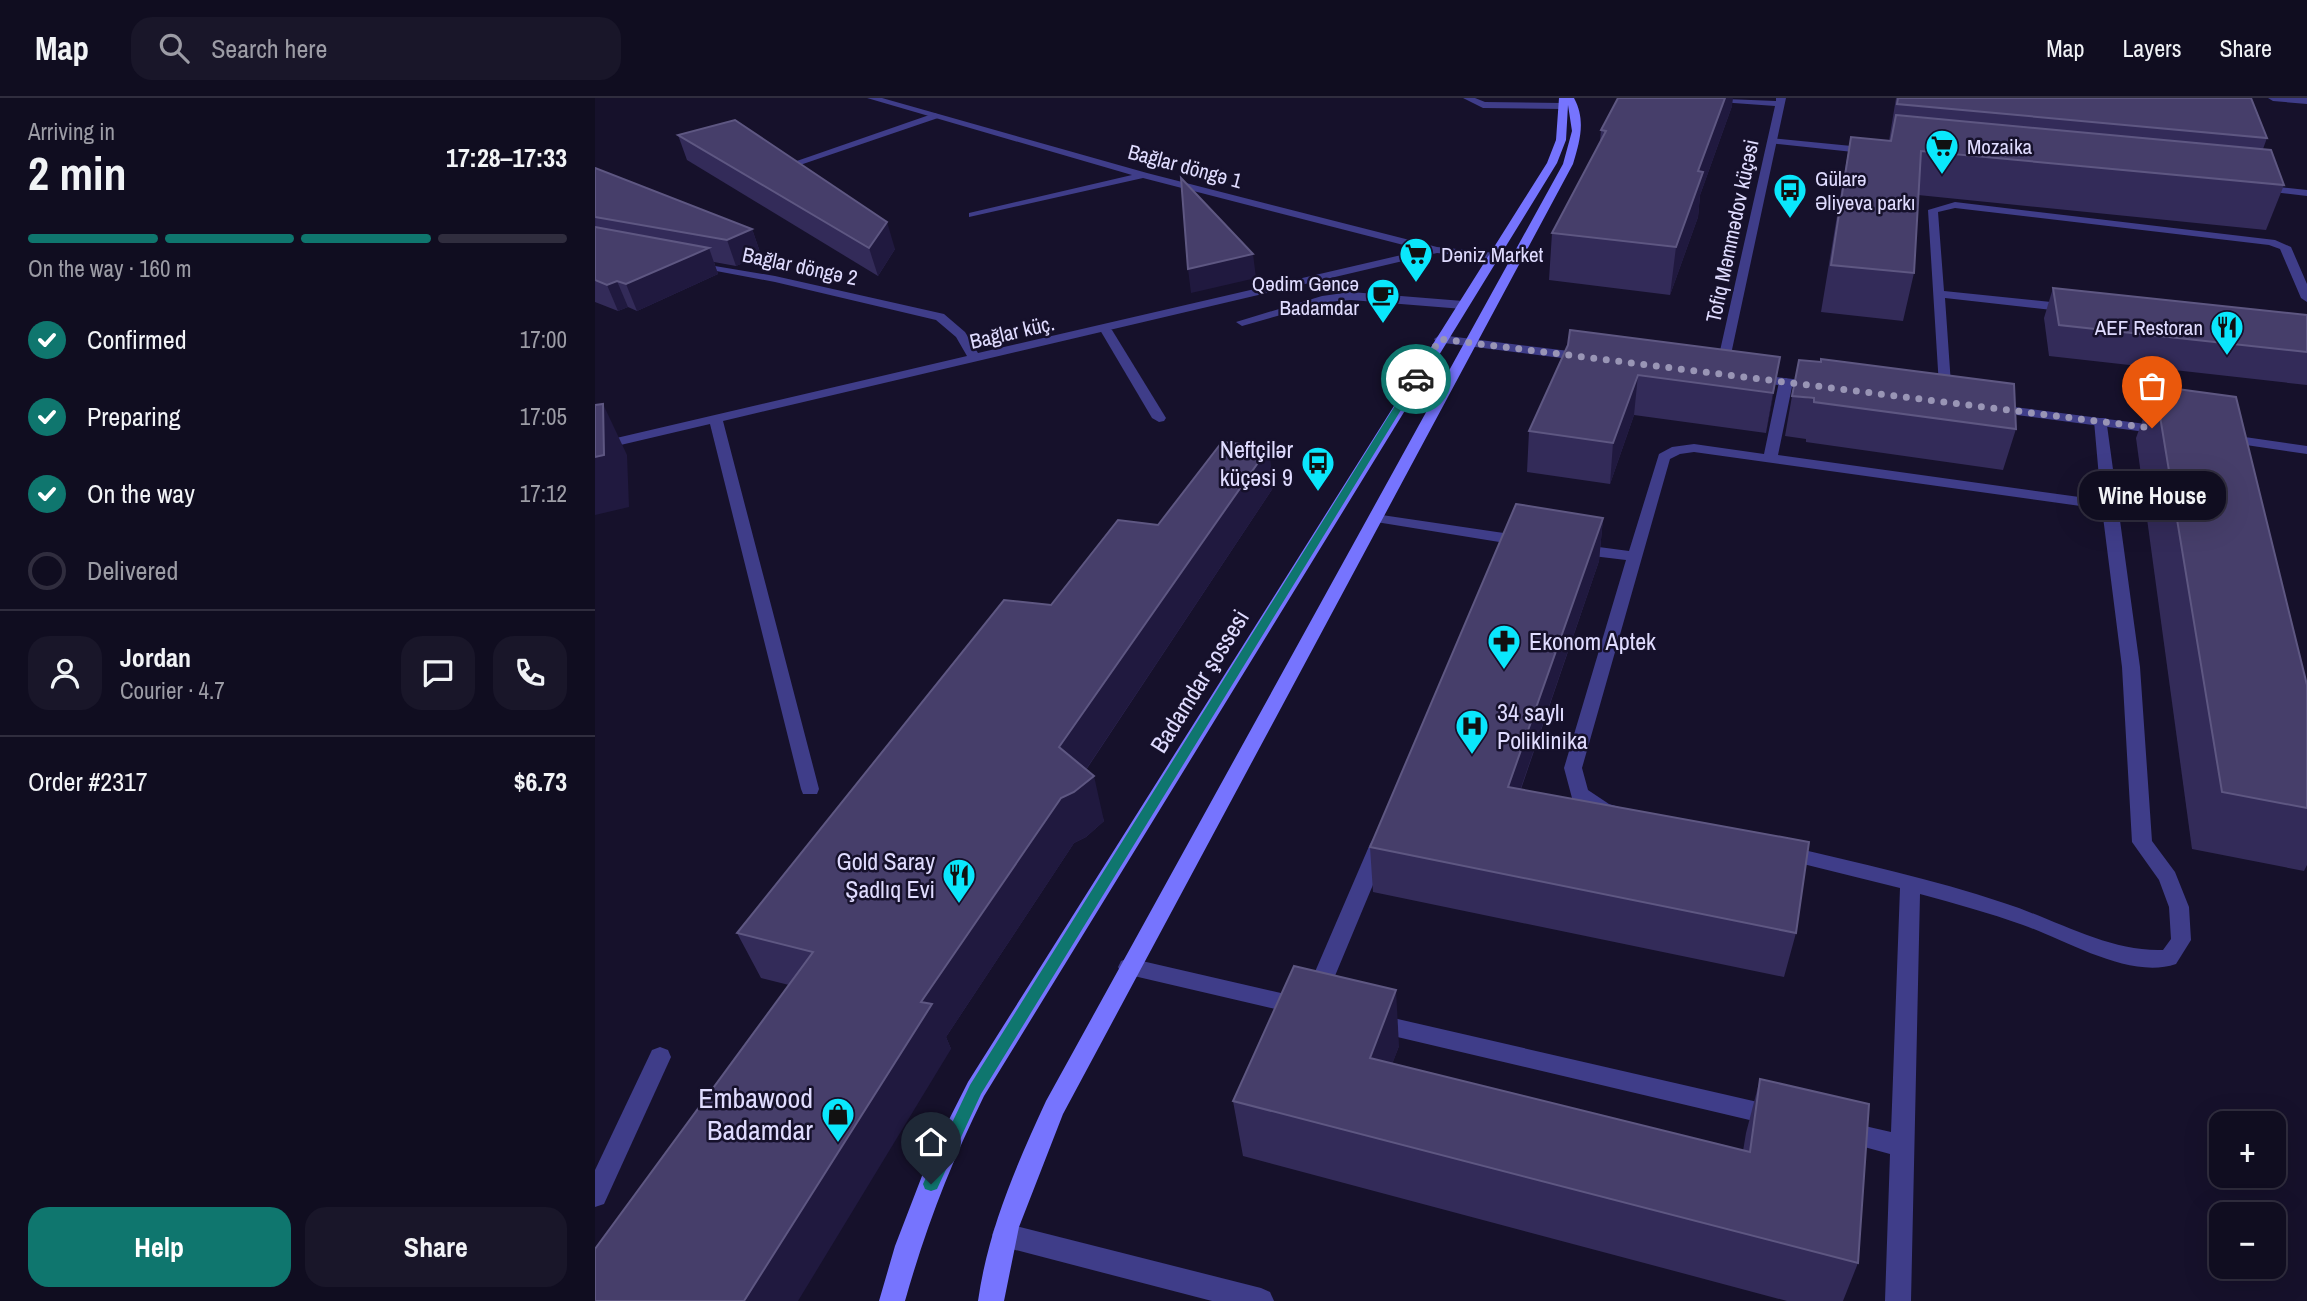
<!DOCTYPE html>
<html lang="en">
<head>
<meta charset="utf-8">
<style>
	:root { --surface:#100d20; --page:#191629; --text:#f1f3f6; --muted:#9c9ca5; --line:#302d3e; --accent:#0f766e }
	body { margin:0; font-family:"Archivo Narrow",sans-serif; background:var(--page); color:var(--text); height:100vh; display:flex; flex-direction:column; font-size:26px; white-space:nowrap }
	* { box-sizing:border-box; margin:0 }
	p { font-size:23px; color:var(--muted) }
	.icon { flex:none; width:38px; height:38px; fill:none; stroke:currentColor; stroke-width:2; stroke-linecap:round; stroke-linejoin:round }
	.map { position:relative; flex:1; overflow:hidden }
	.drawer { display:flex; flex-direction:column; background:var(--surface); width:595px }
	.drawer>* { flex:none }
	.controls { position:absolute; left:1614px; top:1013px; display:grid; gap:14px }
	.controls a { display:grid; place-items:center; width:77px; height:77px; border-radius:14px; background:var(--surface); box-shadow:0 7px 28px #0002,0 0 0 2px var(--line); font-size:35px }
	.pin { position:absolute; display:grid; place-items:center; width:60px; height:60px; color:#fff; margin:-72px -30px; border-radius:50% 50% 50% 0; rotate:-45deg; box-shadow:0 0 7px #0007 }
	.pin .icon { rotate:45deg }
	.courier { position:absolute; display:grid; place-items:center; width:70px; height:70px; margin:-35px; border:5px solid #0f766e; border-radius:50%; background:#fff; color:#222; box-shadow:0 2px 9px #0007 }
	.bubble { position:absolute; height:49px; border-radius:21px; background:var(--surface); box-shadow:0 7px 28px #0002,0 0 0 2px var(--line); font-size:23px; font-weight:700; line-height:49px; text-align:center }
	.summary em { font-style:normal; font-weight:700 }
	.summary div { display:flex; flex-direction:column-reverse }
	.summary { display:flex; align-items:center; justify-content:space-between; height:119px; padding:0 28px }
	h1 { font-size:46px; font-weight:700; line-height:52px }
	.bar { display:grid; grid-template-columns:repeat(4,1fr); gap:10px 7px; align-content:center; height:84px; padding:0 28px }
	.bar i { height:9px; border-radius:5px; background:var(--line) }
	.bar .current { background:var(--accent) }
	.bar p { grid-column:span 4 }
	.line { display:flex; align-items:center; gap:18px; padding:0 28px; border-top:2px solid var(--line) }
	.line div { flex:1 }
	.round { display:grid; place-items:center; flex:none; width:74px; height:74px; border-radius:21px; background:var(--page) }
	ol { padding:0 28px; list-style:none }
	li { display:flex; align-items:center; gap:21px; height:77px }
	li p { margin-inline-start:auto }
	li .icon { padding:7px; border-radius:50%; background:var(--accent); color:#fff; stroke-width:4 }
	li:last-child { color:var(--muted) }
	li i { width:38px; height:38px; border:4px solid var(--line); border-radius:50% }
	.primary-button { display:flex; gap:14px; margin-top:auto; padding:14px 28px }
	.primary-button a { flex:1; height:80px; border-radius:21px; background:var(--accent); color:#fff; font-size:28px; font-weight:700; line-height:80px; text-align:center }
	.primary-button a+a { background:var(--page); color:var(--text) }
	header { display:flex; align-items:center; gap:42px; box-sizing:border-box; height:98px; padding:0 35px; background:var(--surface); border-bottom:2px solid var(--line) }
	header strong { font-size:33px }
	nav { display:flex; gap:38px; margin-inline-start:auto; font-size:24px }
	.search { width:490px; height:63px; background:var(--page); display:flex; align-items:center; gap:18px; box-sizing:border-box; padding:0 24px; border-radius:21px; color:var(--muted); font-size:26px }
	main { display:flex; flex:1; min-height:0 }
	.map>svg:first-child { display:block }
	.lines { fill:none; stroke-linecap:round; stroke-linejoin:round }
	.service { fill:#3f3d89; fill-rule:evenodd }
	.minor { fill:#3f3d89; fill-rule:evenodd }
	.tertiary { fill:#3f3d89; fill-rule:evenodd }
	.secondary { fill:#7674fe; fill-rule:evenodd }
	.wall { fill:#332b59 }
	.shaded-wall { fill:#20193f }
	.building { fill:#463e6a; stroke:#5e5782; stroke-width:2 }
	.route { fill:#0f766e }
	.done { stroke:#9995b5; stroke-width:7; stroke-dasharray:0 12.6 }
	.labels { text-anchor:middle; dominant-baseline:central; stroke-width:5; stroke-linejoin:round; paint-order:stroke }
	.far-poi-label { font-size:21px; fill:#e0dcff; stroke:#16112b; text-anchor:start }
	.far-street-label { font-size:21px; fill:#e0dcff; stroke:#16112b }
	.poi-label { font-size:24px; fill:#e0dcff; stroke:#16112b; text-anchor:end }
	.street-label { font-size:24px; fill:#e0dcff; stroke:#16112b }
	.near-poi-label { font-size:28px; fill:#e0dcff; stroke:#16112b; text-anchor:end }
</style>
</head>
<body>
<header>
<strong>Map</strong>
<div class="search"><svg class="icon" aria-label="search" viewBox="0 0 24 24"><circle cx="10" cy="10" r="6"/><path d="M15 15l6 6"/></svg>Search here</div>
<nav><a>Map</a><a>Layers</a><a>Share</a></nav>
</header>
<main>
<section class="drawer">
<div class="summary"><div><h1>2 min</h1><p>Arriving in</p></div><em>17:28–17:33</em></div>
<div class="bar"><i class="current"></i><i class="current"></i><i class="current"></i><i></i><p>On the way · 160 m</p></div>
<ol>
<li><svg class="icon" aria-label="check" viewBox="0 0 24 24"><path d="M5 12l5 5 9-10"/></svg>Confirmed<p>17:00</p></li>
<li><svg class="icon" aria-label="check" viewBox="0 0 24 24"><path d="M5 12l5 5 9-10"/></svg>Preparing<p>17:05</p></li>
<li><svg class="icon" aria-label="check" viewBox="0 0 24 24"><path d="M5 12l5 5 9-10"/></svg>On the way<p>17:12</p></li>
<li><i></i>Delivered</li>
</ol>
<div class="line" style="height:126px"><a class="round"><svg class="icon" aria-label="person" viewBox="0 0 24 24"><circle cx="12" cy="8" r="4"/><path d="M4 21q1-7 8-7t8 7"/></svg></a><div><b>Jordan</b><p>Courier · 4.7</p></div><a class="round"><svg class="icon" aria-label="chat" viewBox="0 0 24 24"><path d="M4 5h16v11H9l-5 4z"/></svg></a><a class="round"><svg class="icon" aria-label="phone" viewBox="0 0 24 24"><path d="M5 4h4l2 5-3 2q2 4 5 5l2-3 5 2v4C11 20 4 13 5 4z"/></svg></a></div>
<div class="line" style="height:91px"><div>Order #2317</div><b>$6.73</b></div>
<div class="primary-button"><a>Help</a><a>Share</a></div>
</section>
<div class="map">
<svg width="1712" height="1203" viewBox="0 0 1712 1203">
	<rect width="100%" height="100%" fill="#16112b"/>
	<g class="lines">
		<g class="service">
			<path d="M 868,0 L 880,0 L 890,4 L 967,5 L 972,8 L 967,11 L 888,10 Z"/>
			<path d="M 340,15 L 345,18 L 343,20 L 205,67 L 196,65 Z"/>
			<path d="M 1360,104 L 1680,142 L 1696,149 L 1712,186 L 1712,204 L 1706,200 L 1685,151 L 1674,147 L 1360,110 L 1343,114 L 1349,193 L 1475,206 L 1481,210 L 1475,214 L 1350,200 L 1357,301 L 1350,305 L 1345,304 L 1333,112 Z"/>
			<path d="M 756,194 L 868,203 L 874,207 L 868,211 L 756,202 L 732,204 L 647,228 L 641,224 L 727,198 Z"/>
			<path d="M 511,228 L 517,232 L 571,320 L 569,323 L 564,324 L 557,320 L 505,232 Z"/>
			<path d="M 1191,280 L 1198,284 L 1183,357 L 1506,402 L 1499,323 L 1501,320 L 1511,320 L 1545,569 L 1557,743 L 1580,774 L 1594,809 L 1596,842 L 1581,866 C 1535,882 1471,842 1428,827 C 1394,815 1359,805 1325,796 L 1316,1203 L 1290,1203 L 1295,1056 L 1240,1041 L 1236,1034 L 1240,1027 L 1248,1023 L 1296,1034 L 1305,790 L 1184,760 L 1181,755 L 1184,750 L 1191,748 C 1265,765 1337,781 1409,805 C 1460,821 1513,854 1568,852 L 1576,841 L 1574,809 L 1564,782 L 1537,744 L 1527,569 L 1507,411 L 1099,354 L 1085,356 L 1075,361 L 987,670 L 993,692 L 1014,706 L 1024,709 L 1027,714 L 1024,719 C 1006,724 991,710 977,700 L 969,670 L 1031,462 L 981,456 L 973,451 L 981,446 L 1034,453 L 1064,356 L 1077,349 L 1099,346 L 1169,356 L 1184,284 Z"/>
			<path d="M 780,416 L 929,438 L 937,443 L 929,448 L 775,423 L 773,420 Z"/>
			<path d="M 785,739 L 792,741 L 795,746 L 732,897 L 729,903 L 721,906 L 715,904 L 717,908 L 714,914 L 706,917 L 526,875 L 523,869 L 526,863 L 534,860 L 712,901 L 710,897 L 775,746 L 778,741 Z"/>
			<path d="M 781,916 L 1180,1008 L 1188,1011 L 1192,1018 L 1188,1025 L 1180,1028 L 781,934 L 773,932 L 770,925 L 773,918 Z"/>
			<path d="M 65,949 L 73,952 L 76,959 L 9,1106 L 0,1109 L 0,1072 L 57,952 Z"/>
			<path d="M 409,1125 L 666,1190 L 675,1194 L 679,1203 L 617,1203 L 409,1149 L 400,1145 L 397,1137 L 400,1129 Z"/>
		</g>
		<g class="minor">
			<path d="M 272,0 L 287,0 L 552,75 L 842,149 L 921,157 L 927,160 L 921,163 L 842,155 L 128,323 L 224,691 L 222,696 L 208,696 L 206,691 L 115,326 L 0,353 L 0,345 L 372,258 L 361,239 L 341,222 L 180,184 L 100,169 L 94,166 L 96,164 L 180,178 L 349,216 L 370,234 L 383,255 L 828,152 L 548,80 L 374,119 L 374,115 L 537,77 Z"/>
			<path d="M 1673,0 L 1712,0 L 1712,6 L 1678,3 Z"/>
			<path d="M 1176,40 L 1277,50 L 1282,53 L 1277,56 L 1173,45 L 1173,41 Z"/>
			<path d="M 1664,87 L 1712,92 L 1712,98 L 1660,92 L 1660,88 Z"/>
		</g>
		<g class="tertiary">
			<path d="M 1106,0 L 1181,3 L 1181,0 L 1191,0 L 1132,275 L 1126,279 L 1120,275 L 1180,8 L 1111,3 Z"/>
			<path d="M 845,237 L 990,255 L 996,259 L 990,263 L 841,244 L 839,241 Z"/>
			<path d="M 1157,276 L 1223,284 L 1230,288 L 1223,292 L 1152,283 L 1152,277 Z"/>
			<path d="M 1396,306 L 1566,328 L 1573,332 L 1566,336 L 1391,313 L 1391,307 Z"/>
			<path d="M 1629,336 L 1712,348 L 1712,356 L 1624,343 L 1624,337 Z"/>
		</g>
		<path class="secondary" d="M 964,0 L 979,0 C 991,22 985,43 978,66 L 468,1016 L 424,1129 L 409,1203 L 383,1203 C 393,1132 421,1068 451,1003 L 968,66 L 977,33 L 973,7 L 971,42 L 962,65 L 389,998 C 355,1067 331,1129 310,1203 L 284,1203 L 300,1148 L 332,1065 L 373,984 L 952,65 L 961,42 Z"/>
	</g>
	<g class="wall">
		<path d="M 1301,0 L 1656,0 L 1672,40 L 1668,51 L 1689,87 L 1671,132 L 1323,97 L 1319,175 L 1308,223 L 1226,214 L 1248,82 L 1256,39 L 1294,43 Z"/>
		<path d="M 1137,8 L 1105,97 L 1103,119 L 1075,197 L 954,182 L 957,135 L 1005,44 L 1006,32 Z"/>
		<path d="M 83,37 L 300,151 L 283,178 L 92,62 Z"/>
		<path d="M 0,70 L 157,131 L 166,157 L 141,168 L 119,164 L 123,176 L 42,213 L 33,209 L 23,213 L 0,204 Z"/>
		<path d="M 1458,190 L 1712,217 L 1712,287 L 1454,258 L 1449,220 Z"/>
		<path d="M 973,247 L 1185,259 L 1171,335 L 1039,317 L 1015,386 L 932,374 L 934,333 Z"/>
		<path d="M 1560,288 L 1712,587 L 1712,767 L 1709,773 L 1597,751 L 1541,340 Z"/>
		<path d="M 1197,298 L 1421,331 L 1408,372 L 1211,344 L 1211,341 L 1190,338 Z"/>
		<path d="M 678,390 L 491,672 L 509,723 L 491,739 L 479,745 L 351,939 L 356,951 L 194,887 L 166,880 L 142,835 L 456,507 L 563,427 Z"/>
		<path d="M 1008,420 L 1004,463 L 926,691 L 1201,835 L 1189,879 L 778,794 L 775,749 Z"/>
		<path d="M 804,948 L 797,966 L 1148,1053 L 1151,1035 L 1165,981 L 1263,1165 L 1248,1203 L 1192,1203 L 648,1058 L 638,1003 Z"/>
	</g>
	<g class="shaded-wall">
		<path d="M 1130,0 L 1138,0 L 1137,8 L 1105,97 L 1103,119 L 1075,197 L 1081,149 L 1103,73 Z"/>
		<path d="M 292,124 L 300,151 L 283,178 L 274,150 Z"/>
		<path d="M 157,131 L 166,157 L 141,168 L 132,142 Z"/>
		<path d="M 114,150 L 123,176 L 42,213 L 31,186 Z"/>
		<path d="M 658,156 L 661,180 L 596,195 L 593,171 Z"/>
		<path d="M 22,183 L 33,209 L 23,213 L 12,187 Z"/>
		<path d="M 1185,259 L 1178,299 L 1171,335 L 1178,295 Z"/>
		<path d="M 1043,277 L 1039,317 L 1015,386 L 1018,345 Z"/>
		<path d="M 8,306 L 32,357 L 34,409 L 0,417 L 0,359 Z"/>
		<path d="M 674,349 L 678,390 L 476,694 L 464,649 Z"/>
		<path d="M 1008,420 L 1004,463 L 911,733 L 913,689 Z"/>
		<path d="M 499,678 L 509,723 L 491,739 L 479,745 L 351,939 L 356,951 L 203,1203 L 149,1203 L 326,904 L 466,700 Z"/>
		<path d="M 801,892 L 804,948 L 779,1015 L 775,960 Z"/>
	</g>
	<g class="building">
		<path d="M 1023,0 L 1130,0 L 1103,73 L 1108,74 L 1081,149 L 957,135 L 1011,33 L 1006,32 Z"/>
		<path d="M 1303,0 L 1656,0 L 1672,40 L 1302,6 Z"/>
		<path d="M 1301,17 L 1676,52 L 1689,87 L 1326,53 L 1319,175 L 1236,167 L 1256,39 L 1296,43 Z"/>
		<path d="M 140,22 L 292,124 L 274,150 L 83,37 Z"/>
		<path d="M 0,70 L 157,131 L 132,142 L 0,119 Z"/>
		<path d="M 586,80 L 658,156 L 593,171 Z"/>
		<path d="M 0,129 L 114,150 L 31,186 L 22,183 L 12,187 L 0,182 Z"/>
		<path d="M 1458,190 L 1712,217 L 1712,254 L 1464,227 Z"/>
		<path d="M 975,232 L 1185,259 L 1178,295 L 1043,277 L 1018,345 L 934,333 L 973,247 Z"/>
		<path d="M 1226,261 L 1419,286 L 1421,331 L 1219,304 L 1219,300 L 1197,298 L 1204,262 L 1226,264 Z"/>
		<path d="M 1560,288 L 1641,299 L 1712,587 L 1712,710 L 1627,694 Z"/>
		<path d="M 8,306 L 9,357 L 0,359 L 0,307 Z"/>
		<path d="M 627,344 L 674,349 L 464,649 L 499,678 L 479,694 L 466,700 L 326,904 L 337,906 L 149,1203 L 0,1203 L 0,1151 L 218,854 L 142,835 L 409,502 L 456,507 L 523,422 L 563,427 Z"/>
		<path d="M 921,406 L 1008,420 L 913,689 L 1214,744 L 1201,835 L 775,749 Z"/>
		<path d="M 699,868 L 801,892 L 775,960 L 1155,1054 L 1165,981 L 1274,1006 L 1263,1165 L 638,1003 Z"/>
	</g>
	<path class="route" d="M 818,279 L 825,281 L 386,996 L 342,1091 L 336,1093 L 330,1091 L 328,1086 L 375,987 Z"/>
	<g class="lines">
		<path class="done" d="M 821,281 L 845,241 L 1557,330"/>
	</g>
	<defs>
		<symbol id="supermarket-pin" viewBox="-11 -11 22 30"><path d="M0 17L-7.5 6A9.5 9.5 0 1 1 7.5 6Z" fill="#0ae7fc" stroke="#16112b"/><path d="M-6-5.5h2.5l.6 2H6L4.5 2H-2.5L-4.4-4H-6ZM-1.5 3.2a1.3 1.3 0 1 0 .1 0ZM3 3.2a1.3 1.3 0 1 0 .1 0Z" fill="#111"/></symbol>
		<symbol id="bus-pin" viewBox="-11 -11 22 30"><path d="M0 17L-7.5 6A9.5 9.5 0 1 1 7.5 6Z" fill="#0ae7fc" stroke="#16112b"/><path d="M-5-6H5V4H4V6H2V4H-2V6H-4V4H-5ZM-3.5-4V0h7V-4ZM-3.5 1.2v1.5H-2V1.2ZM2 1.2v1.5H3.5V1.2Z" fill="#111"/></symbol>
		<symbol id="cafe-pin" viewBox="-11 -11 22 30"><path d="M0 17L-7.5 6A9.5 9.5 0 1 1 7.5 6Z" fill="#0ae7fc" stroke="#16112b"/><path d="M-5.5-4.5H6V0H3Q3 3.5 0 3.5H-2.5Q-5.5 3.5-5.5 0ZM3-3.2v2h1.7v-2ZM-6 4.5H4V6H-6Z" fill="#111"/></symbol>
		<symbol id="restaurant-pin" viewBox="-11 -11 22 30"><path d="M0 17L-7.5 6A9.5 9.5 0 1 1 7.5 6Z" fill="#0ae7fc" stroke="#16112b"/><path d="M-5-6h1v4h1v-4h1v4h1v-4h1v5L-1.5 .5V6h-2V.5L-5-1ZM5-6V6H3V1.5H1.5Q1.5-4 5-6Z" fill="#111"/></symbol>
		<symbol id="pharmacy-pin" viewBox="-11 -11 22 30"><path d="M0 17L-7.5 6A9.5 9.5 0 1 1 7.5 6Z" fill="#0ae7fc" stroke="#16112b"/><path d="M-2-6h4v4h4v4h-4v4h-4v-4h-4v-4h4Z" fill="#111"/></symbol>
		<symbol id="hospital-pin" viewBox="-11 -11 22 30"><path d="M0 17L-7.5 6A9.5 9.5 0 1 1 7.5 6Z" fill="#0ae7fc" stroke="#16112b"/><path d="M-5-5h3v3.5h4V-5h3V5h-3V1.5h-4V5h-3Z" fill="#111"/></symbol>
		<symbol id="shop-pin" viewBox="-11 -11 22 30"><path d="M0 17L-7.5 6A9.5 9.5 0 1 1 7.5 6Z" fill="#0ae7fc" stroke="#16112b"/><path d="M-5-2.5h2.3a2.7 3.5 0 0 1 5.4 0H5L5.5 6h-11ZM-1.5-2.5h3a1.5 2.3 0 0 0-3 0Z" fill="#111"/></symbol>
	</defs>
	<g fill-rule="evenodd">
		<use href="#supermarket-pin" x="1328" y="29" width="38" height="52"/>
		<use href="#bus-pin" x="1176" y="73" width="38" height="52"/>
		<use href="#supermarket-pin" x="802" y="137" width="38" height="52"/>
		<use href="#cafe-pin" x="769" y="178" width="38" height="52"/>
		<use href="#restaurant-pin" x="1613" y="210" width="38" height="52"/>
		<use href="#bus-pin" x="704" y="346" width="38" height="52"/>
		<use href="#pharmacy-pin" x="890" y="524" width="38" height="52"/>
		<use href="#hospital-pin" x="858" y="609" width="38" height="52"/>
		<use href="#restaurant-pin" x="345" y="758" width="38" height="52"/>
		<use href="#shop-pin" x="224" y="997" width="38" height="52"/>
	</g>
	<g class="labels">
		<g class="far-poi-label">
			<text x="1372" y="48">Mozaika</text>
			<text x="1220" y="80">Gülarə<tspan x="1220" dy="24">Əliyeva parkı</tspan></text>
			<text x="846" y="156">Dəniz Market</text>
			<text x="764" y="185" text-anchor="end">Qədim Gəncə<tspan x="764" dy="24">Badamdar</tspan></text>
			<text x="1608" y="229" text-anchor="end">AEF Restoran</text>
		</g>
		<g class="far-street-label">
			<text transform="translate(590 68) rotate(15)">Bağlar döngə 1</text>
			<text transform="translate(1137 133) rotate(-78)">Tofiq Məmmədov küçəsi</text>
			<text transform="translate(205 168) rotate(12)">Bağlar döngə 2</text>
			<text transform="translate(417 234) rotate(-13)">Bağlar küç.</text>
		</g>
		<g class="poi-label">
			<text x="698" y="351">Neftçilər<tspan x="698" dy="28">küçəsi 9</tspan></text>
			<text x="934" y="543" text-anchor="start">Ekonom Aptek</text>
			<text x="902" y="614" text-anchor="start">34 saylı<tspan x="902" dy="28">Poliklinika</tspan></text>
			<text x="340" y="763">Gold Saray<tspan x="340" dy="28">Şadlıq Evi</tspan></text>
		</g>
		<g class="street-label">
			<text transform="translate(604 583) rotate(-58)">Badamdar şossesi</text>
		</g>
		<g class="near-poi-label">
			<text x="218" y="1000">Embawood<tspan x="218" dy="32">Badamdar</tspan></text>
		</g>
	</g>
</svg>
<div class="controls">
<a>+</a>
<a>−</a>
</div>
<div class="pin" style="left:1557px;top:330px;background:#ea580c"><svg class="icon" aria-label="bag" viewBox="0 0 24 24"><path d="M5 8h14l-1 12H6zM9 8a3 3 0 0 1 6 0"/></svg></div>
<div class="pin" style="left:336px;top:1086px;background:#1f2937"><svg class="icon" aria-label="home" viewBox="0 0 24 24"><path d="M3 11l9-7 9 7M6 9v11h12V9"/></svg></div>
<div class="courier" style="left:821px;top:281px"><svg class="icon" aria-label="car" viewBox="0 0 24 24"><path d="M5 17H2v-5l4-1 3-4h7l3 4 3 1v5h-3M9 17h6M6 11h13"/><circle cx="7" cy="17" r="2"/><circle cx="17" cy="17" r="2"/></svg></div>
<div class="bubble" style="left:1484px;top:373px;width:147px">Wine House</div>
</div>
</main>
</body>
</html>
